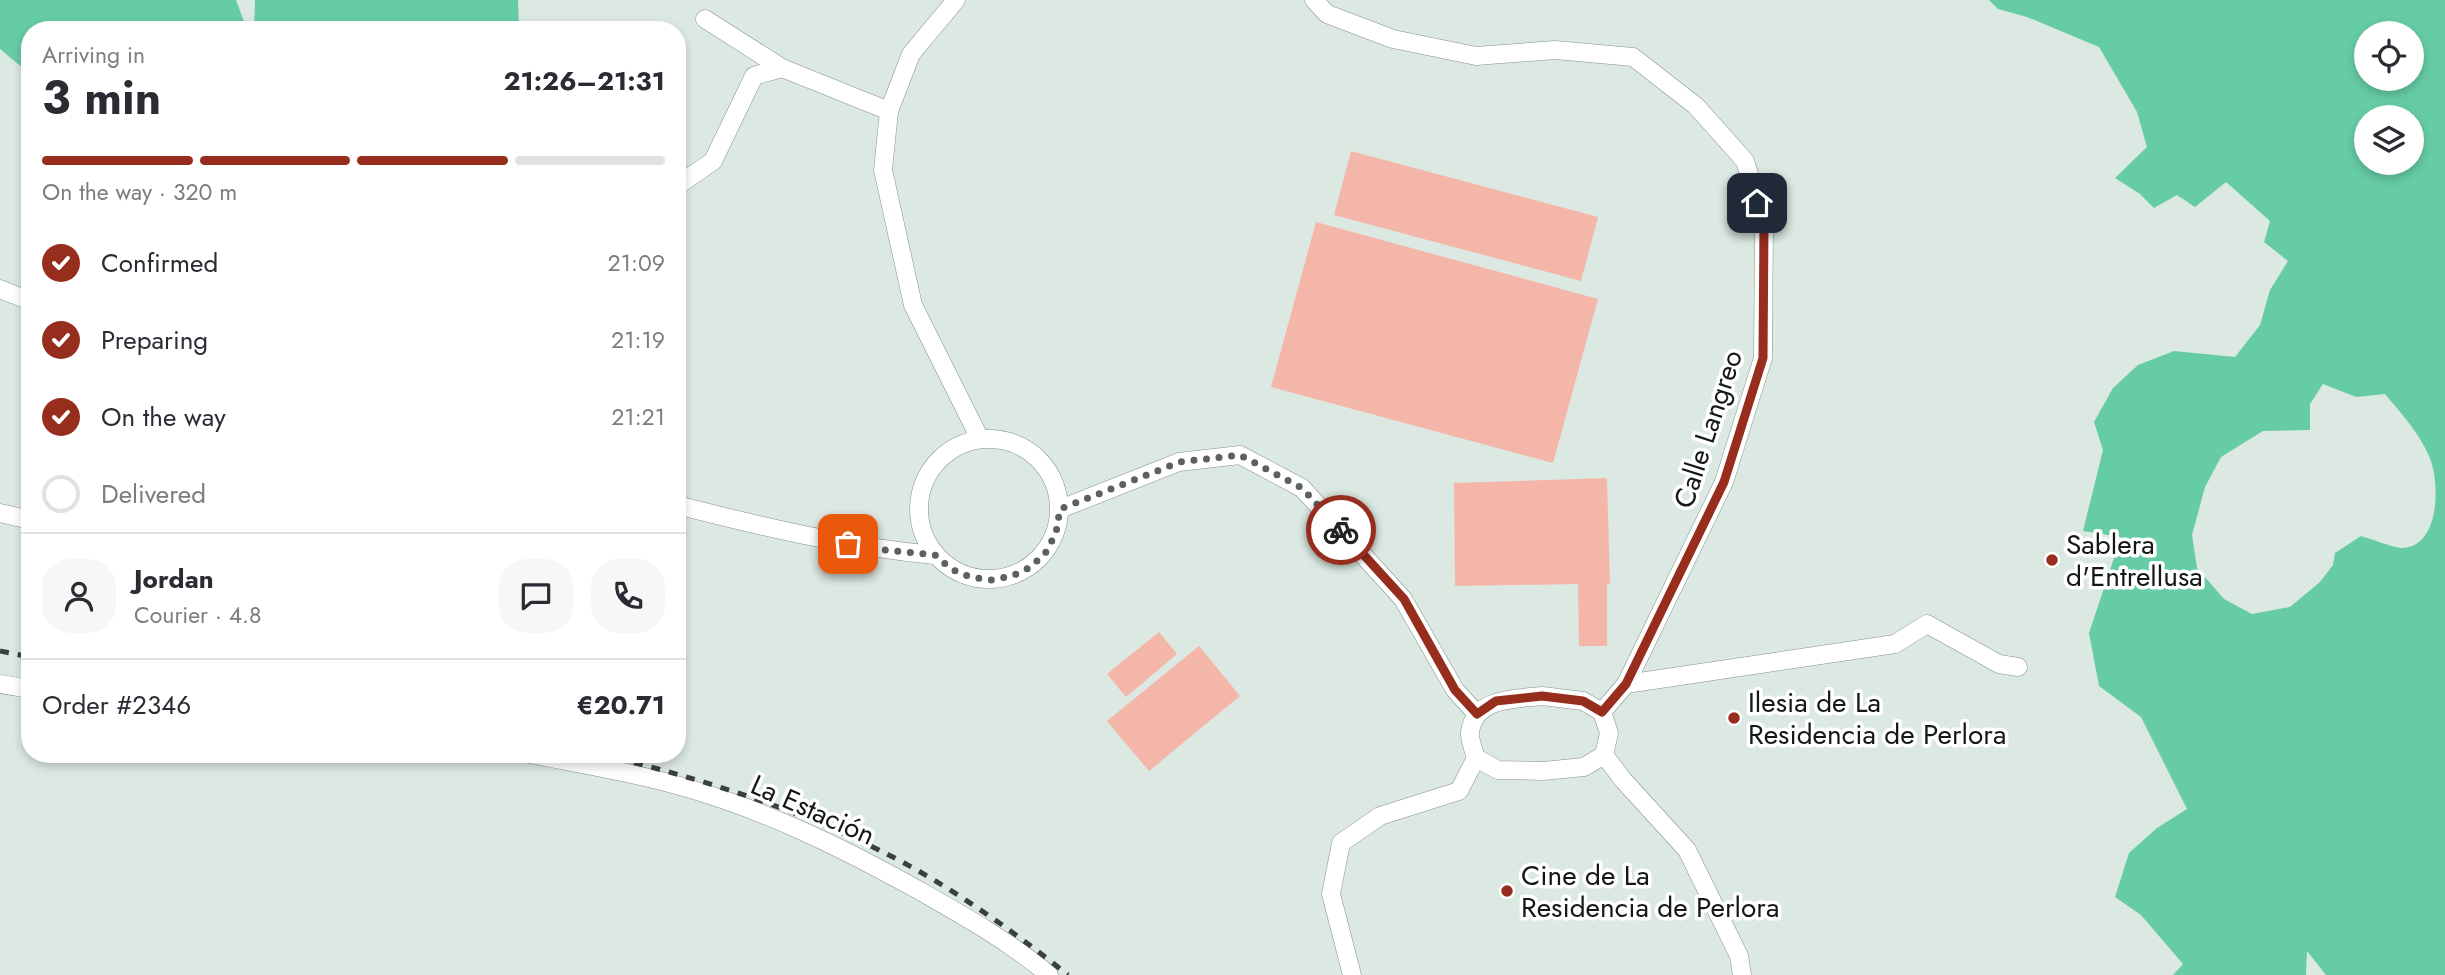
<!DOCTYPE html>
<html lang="en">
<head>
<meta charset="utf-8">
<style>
	:root { --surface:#fff; --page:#f7f7f7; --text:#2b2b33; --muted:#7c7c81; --line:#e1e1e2; --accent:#972d1d }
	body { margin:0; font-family:Jost,sans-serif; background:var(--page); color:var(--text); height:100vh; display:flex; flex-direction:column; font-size:26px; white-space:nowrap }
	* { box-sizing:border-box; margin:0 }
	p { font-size:23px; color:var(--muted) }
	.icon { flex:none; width:38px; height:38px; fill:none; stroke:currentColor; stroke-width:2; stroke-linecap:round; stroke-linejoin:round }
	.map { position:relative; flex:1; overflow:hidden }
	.details { position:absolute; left:21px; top:21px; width:665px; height:742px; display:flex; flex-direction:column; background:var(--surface); border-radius:28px; box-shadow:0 4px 10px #0003 }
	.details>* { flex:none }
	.fabs { position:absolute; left:2354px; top:21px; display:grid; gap:14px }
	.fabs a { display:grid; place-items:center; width:70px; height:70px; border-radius:50%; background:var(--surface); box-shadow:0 4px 10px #0003; font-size:35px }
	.pin { position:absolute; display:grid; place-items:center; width:60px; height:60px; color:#fff; margin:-30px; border-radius:14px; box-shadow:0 4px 10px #0006 }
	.courier { position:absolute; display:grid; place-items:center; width:70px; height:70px; margin:-35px; border:5px solid #972d1d; border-radius:50%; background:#fff; color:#222; box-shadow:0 2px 9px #0007 }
	.head em { font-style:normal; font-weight:700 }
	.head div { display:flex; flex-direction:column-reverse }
	.head { display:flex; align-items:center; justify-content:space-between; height:119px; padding:0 21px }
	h1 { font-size:46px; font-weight:700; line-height:52px }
	.bar { display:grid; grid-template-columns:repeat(4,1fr); gap:10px 7px; align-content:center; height:84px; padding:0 21px }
	.bar i { height:9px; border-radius:5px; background:var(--line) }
	.bar .active { background:var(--accent) }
	.bar p { grid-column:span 4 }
	.line { display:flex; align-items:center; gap:18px; padding:0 21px; border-top:2px solid var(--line) }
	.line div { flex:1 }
	.round { display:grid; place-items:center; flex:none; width:74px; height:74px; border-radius:28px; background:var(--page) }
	ol { padding:0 21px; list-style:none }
	li { display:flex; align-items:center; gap:21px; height:77px }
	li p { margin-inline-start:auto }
	li .icon { padding:7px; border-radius:50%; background:var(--accent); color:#fff; stroke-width:4 }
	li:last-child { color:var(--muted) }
	li i { width:38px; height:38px; border:4px solid var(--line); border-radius:50% }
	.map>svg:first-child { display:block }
	.green { fill:#f5b6aa }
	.water { fill:#66cca4; fill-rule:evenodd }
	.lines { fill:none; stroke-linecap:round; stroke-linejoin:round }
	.street-casing { stroke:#86918c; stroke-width:19 }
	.street { stroke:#fff; stroke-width:18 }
	.rail { stroke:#3a403d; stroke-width:5; stroke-dasharray:9 9; stroke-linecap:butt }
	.done { stroke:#5a615e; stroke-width:7; stroke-dasharray:0 12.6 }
	.route { stroke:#972d1d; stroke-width:9 }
	.poi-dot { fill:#972d1d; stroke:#fff; stroke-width:2.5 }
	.labels { text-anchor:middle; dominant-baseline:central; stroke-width:7; stroke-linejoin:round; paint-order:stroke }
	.street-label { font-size:28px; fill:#141917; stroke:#fff }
	.poi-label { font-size:28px; fill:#141917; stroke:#fff; text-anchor:start }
</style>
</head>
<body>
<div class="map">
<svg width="2445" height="975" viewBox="0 0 2445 975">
	<rect width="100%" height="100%" fill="#dce8e2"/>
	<g class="green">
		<path d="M 1351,151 L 1598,217 L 1581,281 L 1334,215 Z"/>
		<path d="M 1316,222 L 1598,299 L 1553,463 L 1271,387 Z"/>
		<path d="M 1607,478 L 1610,584 L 1607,584 L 1607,646 L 1579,646 L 1578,584 L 1455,586 L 1454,483 Z"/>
		<path d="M 1159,632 L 1177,654 L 1126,697 L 1107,674 Z"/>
		<path d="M 1199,646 L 1240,696 L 1149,771 L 1107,721 Z"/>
	</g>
	<g class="water">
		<path d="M 0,0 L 236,0 L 247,30 L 30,30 L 30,74 L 0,49 Z"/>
		<path d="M 255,0 L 518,0 L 519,30 L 254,30 Z"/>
		<path d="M 1989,0 L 2445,0 L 2445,975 L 2326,975 L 2307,951 L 2306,975 L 2173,975 L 2183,964 L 2141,915 L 2115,897 L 2129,853 L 2157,828 L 2187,809 L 2141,717 L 2099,686 L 2089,633 L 2121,537 L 2083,531 L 2103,450 L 2094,422 L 2113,388 L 2138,365 L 2174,351 L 2235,357 L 2260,325 L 2270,290 L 2288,261 L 2264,242 L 2270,221 L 2226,182 L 2195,207 L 2177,195 L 2154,208 L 2140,194 L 2115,178 L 2147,147 L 2137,112 L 2099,47 L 2027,17 L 1998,9 ZM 2412,33 L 2412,79 L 2366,79 L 2366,33 ZM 2412,117 L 2412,163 L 2366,163 L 2366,117 ZM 2323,384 L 2356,397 L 2385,394 C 2401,413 2419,433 2429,456 C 2440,480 2441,546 2403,548 C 2393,548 2372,539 2361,536 L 2335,553 L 2333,565 L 2320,582 L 2290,607 L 2252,614 L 2224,599 L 2197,568 L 2192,535 L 2205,487 L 2221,457 L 2263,431 L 2310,430 L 2310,404 Z"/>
	</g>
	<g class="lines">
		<defs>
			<g id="street">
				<path d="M 956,0 L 911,54 L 889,111 L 883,170 L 913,305 L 979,437"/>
				<path d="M 1314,0 L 1327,14 L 1393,39 L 1476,56 L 1555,50 L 1633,57 L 1696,106 L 1745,161 L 1764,224 L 1763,358 L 1724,482 L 1626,684 L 1602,712"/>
				<path d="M 705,19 L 782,68"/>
				<path d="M 677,186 L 713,161 L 754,76 L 782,68 L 889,111"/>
				<path d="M 0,289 L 30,301"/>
				<circle cx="989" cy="509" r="70"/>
				<path d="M 677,505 C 763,527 847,547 935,555"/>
				<path d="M 1060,509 L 1179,462 L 1240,455 L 1302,488 L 1403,599 L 1455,690 L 1477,714"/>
				<path d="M 0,513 L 30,520"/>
				<path d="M 0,684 L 30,689"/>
				<path d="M 1626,684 L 1895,644 L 1927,624 L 1999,664 L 2018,667"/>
				<path d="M 1542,696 L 1583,701 L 1602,712 L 1609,733 L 1604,755 L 1584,767 L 1543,771 L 1498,770 L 1476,758 C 1474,751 1469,739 1470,732 C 1475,697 1516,699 1542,696 Z"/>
				<path d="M 530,754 C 586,765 642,774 697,791 C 776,815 848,851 920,891 C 964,916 1010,942 1049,975"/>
				<path d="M 1604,755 L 1624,781 L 1687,850 L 1739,956 L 1742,975"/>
				<path d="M 1352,975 L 1331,894 L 1341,843 L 1380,816 L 1459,791 L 1476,758"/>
			</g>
		</defs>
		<use href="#street" class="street-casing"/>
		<use href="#street" class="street"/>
		<g class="rail">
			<path d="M 0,651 L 30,657"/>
			<path d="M 599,754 C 696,777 792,807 881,851 C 946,883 1012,930 1068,975"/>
		</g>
	</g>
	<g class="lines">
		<path class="done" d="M 848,544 L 874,549 L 935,555 L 951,569 L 970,577 L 991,580 L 1012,576 L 1031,567 L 1046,552 L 1056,533 L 1060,509 L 1180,462 L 1240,455 L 1302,488 L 1341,530"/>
		<path class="route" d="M 1341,530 L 1404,599 L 1455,690 L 1477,714 L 1496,701 L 1542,696 L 1583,701 L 1602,712 L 1626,684 L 1724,482 L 1763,358 L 1764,224 L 1757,203"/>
	</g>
	<g class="poi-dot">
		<circle cx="2052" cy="560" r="7"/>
		<circle cx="1734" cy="718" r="7"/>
		<circle cx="1507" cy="891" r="7"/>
	</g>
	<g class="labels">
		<g class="street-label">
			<text transform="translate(1708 429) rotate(-72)">Calle Langreo</text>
			<text transform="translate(813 810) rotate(24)">La Estación</text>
		</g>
		<g class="poi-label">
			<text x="2066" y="544">Sablera<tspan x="2066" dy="32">d'Entrellusa</tspan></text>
			<text x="1748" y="702">Ilesia de La<tspan x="1748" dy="32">Residencia de Perlora</tspan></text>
			<text x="1521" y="875">Cine de La<tspan x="1521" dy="32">Residencia de Perlora</tspan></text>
		</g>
	</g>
</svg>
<div class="fabs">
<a><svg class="icon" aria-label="locate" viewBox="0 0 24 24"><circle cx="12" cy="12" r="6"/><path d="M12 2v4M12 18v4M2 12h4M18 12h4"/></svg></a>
<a><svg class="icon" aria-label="layers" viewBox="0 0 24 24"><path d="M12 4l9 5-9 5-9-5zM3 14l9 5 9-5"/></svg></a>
</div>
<div class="pin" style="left:848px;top:544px;background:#ea580c"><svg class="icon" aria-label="bag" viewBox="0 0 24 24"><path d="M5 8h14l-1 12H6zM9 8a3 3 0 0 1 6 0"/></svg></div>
<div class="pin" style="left:1757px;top:203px;background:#1f2937"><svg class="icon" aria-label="home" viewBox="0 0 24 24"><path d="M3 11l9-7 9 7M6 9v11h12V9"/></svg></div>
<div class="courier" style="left:1341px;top:530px"><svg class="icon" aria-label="bike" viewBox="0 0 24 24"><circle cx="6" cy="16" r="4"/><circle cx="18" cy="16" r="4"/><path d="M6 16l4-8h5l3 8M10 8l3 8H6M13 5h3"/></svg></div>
<section class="details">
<div class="head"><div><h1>3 min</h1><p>Arriving in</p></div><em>21:26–21:31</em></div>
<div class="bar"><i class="active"></i><i class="active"></i><i class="active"></i><i></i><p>On the way · 320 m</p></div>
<ol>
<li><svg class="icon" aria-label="check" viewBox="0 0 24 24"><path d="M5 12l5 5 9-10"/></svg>Confirmed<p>21:09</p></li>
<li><svg class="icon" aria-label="check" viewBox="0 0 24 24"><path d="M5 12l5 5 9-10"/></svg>Preparing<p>21:19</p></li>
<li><svg class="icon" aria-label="check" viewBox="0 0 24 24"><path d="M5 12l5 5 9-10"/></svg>On the way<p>21:21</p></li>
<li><i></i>Delivered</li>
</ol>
<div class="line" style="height:126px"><a class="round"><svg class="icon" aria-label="person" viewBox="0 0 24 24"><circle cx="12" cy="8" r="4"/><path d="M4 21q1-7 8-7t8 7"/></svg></a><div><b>Jordan</b><p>Courier · 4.8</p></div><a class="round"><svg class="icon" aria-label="chat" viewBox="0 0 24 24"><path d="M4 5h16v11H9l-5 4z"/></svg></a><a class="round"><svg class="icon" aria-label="phone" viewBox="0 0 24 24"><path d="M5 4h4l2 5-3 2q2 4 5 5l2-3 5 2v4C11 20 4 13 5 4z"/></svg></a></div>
<div class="line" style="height:91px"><div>Order #2346</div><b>€20.71</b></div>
</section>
</div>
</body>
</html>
